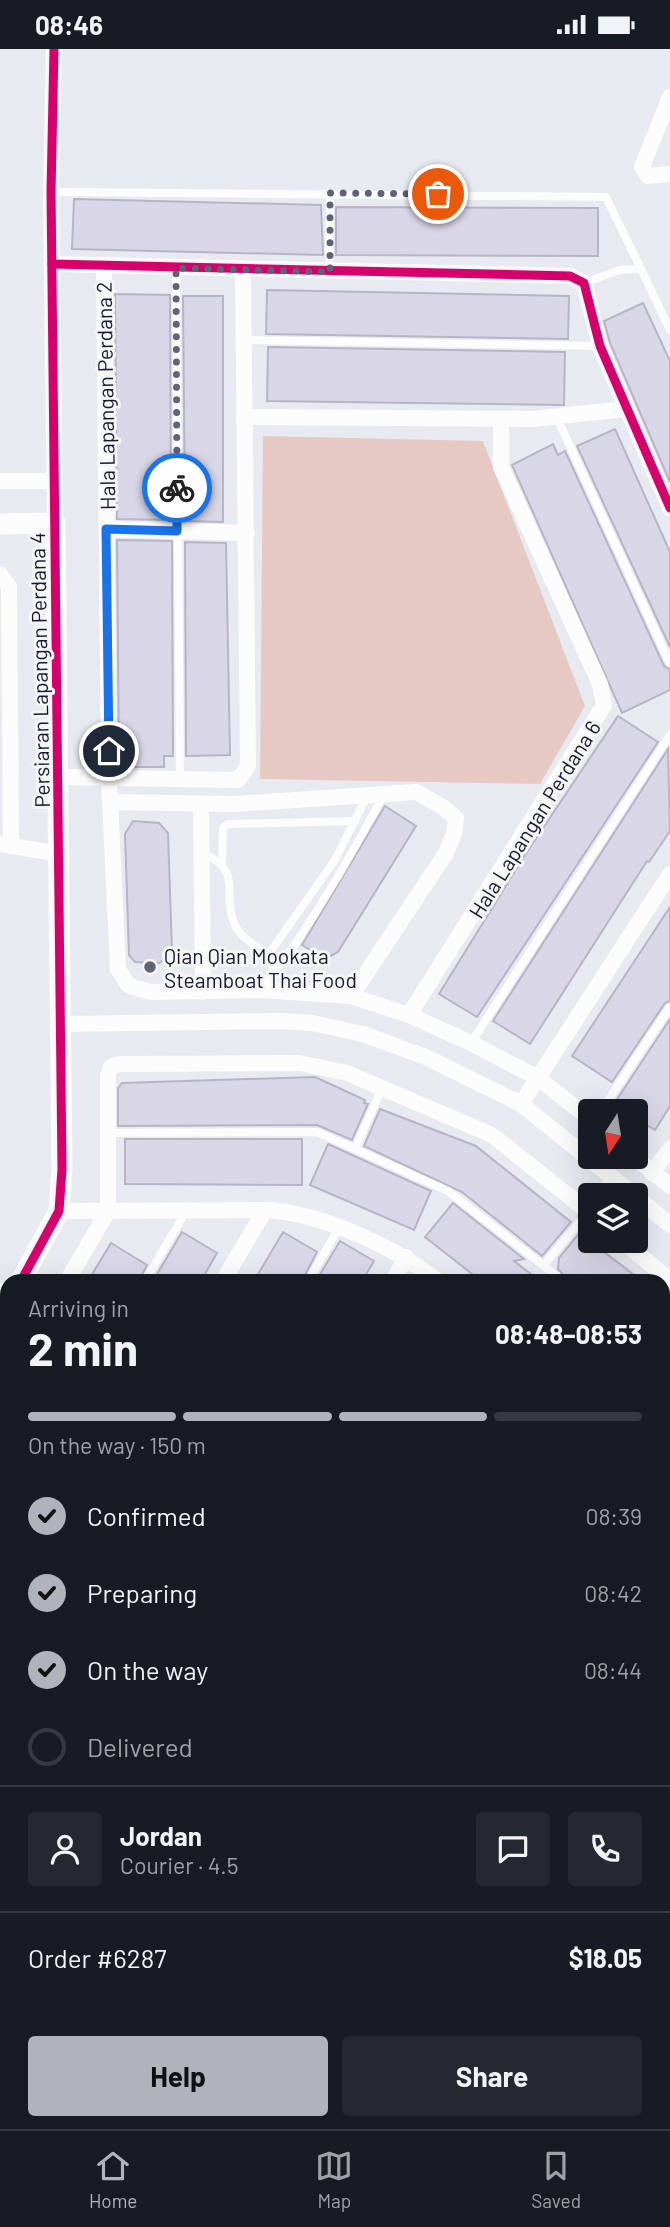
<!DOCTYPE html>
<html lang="en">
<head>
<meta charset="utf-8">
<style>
	:root { --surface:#171b24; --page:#242831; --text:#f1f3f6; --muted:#9ea1a6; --line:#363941; --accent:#b0b2bc }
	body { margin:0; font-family:Barlow,sans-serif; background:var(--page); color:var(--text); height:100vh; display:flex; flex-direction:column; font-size:26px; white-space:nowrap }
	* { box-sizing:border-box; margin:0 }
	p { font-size:23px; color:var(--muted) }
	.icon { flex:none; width:38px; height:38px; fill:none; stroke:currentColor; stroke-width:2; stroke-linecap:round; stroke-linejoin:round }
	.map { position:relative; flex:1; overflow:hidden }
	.panel { position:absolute; left:0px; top:1225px; width:670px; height:856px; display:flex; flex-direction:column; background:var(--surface); border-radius:21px 21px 0 0; box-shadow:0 7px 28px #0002 }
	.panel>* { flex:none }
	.needle { width:46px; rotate:192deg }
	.tools { position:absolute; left:578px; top:1050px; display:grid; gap:14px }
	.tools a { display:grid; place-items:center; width:70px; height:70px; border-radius:7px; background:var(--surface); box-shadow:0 7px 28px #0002; font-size:35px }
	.pin { position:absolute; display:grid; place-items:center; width:60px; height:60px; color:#fff; margin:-30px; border:4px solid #fff; border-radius:50%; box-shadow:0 2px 7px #0007 }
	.courier { position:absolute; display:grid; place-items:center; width:70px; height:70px; margin:-35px; border:5px solid #1a73e8; border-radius:50%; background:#fff; color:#222; box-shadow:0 2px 9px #0007 }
	.overview em { font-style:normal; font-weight:700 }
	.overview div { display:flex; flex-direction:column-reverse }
	.overview { display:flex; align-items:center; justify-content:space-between; height:119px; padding:0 28px }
	h1 { font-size:46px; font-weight:700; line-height:52px }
	.bar { display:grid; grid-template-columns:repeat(4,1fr); gap:10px 7px; align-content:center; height:84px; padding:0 28px }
	.bar i { height:9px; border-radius:5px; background:var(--line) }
	.bar .selected { background:var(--accent) }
	.bar p { grid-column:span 4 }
	.line { display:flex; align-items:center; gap:18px; padding:0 28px; border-top:2px solid var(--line) }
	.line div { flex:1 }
	.round { display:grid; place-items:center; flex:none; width:74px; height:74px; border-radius:7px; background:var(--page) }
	ol { padding:0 28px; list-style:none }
	li { display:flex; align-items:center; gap:21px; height:77px }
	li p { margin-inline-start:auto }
	li .icon { padding:7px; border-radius:50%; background:var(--accent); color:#111; stroke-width:4 }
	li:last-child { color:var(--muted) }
	li i { width:38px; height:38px; border:4px solid var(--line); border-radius:50% }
	.primary-button { display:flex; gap:14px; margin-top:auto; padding:14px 28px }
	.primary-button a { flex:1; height:80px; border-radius:7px; background:var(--accent); color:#111; font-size:28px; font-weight:700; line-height:80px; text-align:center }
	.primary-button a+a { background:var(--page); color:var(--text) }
	.status { display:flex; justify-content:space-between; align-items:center; height:49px; padding:0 35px; background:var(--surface); direction:ltr }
	.status svg { height:19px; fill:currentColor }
	.tab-bar { display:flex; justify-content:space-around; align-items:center; height:98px; border-top:2px solid var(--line); background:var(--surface); font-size:19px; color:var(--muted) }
	.tab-bar a { display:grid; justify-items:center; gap:4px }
	.tab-bar .selected { color:var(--accent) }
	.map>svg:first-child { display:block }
	.green { fill:#e7c9c4 }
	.building { fill:#d9d6e8; stroke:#b7b4c5; stroke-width:2 }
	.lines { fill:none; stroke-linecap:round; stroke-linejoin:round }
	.service { stroke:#fcfcfd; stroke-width:8 }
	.minor { stroke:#fcfcfd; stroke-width:16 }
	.tertiary { stroke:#fcfcfd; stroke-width:21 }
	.cycleway-casing { stroke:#f5f5f5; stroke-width:13 }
	.cycleway { stroke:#d6006c; stroke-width:9 }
	.done { stroke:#606276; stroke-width:7; stroke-dasharray:0 12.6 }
	.route { stroke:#1a73e8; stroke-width:9 }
	.poi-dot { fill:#606276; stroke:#f5f5f5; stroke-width:2.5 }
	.labels { text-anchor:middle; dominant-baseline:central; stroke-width:6; stroke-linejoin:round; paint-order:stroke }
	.street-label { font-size:21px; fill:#161934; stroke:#f5f5f5 }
	.poi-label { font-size:21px; fill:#161934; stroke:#f5f5f5; text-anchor:start }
</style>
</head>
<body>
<div class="status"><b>08:46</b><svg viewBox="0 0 49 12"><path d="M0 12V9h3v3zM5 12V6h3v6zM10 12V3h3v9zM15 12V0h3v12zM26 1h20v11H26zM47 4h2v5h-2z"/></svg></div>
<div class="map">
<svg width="670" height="2080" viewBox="0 0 670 2080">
	<rect width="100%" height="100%" fill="#e8eaf2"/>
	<g class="green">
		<path d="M 263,387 L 483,392 L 585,657 L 540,735 L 260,730 Z"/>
		<path d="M 663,1639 L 670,1645 L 670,1717 L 663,1724 Z"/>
		<path d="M 0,1845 L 7,1852 L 7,1891 L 0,1885 Z"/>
		<path d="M 201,2074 L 238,2074 L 244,2080 L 208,2080 Z"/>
	</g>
	<g class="building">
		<path d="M 74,150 L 321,156 L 323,206 L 72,200 Z"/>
		<path d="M 336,158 L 598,159 L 598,207 L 336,206 Z"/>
		<path d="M 267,241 L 569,247 L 568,290 L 266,285 Z"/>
		<path d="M 115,245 L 170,246 L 171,471 L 117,470 Z"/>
		<path d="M 183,247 L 223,247 L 223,473 L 185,472 Z"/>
		<path d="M 643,254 L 670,312 L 670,433 L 610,294 L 604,272 Z"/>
		<path d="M 268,298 L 565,303 L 564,356 L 267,352 Z"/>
		<path d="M 615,380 L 670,503 L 670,598 L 577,397 Z"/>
		<path d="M 553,395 L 558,406 L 565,402 L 664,617 L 670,620 L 670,641 L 622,664 L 512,416 Z"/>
		<path d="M 117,491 L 172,492 L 173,707 L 164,707 L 164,718 L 119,718 Z"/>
		<path d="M 185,493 L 226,494 L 230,706 L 186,707 Z"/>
		<path d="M 618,667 L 658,693 L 477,968 L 439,945 L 523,809 Z"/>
		<path d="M 668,700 L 670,782 L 649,813 L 647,812 L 530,995 L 493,972 Z"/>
		<path d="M 385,757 L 416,777 L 338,903 L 325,910 L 302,896 Z"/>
		<path d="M 133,772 L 159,774 L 168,784 L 172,901 L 160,914 L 135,913 L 129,906 L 125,785 Z"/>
		<path d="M 670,858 L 670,952 L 665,954 L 612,1033 L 572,1007 Z"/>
		<path d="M 670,970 L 670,1057 L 655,1081 L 635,1069 L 635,1062 L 625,1062 L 614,1055 Z"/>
		<path d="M 315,1028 L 365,1051 L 364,1054 L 368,1055 L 352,1091 L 317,1076 L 118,1077 L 118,1039 L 122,1034 Z"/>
		<path d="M 380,1060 L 476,1097 L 571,1173 L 542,1207 L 462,1143 L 364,1097 Z"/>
		<path d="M 125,1090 L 302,1090 L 302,1136 L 125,1135 Z"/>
		<path d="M 328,1095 L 431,1142 L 414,1181 L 310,1136 Z"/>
		<path d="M 453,1154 L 524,1210 L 514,1212 L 540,1232 L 481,1232 L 425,1188 Z"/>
		<path d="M 581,1182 L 590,1192 L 642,1232 L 569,1232 L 558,1220 L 559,1209 Z"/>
		<path d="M 182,1183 L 217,1204 L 201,1232 L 153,1232 Z"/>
		<path d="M 283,1183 L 317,1203 L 302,1232 L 254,1232 Z"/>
		<path d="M 340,1192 L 374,1212 L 362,1232 L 316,1232 Z"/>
		<path d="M 111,1194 L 147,1216 L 139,1232 L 88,1232 Z"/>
	</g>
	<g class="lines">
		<g class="service">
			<path d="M 51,143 L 606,148 L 641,220"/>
			<path d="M 176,219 L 180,730"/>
			<path d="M 329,223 L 330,144"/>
			<path d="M 584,234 L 620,221 L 641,220 L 670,281"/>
			<path d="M 244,291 L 600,297"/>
			<path d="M 557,369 L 670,614"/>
			<path d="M 202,803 C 246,825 220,843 235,876 C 244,896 268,897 273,920"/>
			<path d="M 222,815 L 223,779 L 228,775 L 355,772"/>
			<path d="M 268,906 L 335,811 L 367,747"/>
			<path d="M 260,941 C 271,923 285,911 296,894 C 328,846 356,798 383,747"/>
			<path d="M 471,994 L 670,686"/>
			<path d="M 601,1062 L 670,958"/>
			<path d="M 107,1084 L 317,1083 L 448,1142 L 563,1232"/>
			<path d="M 355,1100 L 382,1039"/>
			<path d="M 544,1216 L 588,1163"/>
			<path d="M 145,1232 L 186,1162"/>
			<path d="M 308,1232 L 339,1179"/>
			<path d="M 663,1314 L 670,1319"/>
			<path d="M 0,1472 L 7,1461"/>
			<path d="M 663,1497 L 670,1502"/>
			<path d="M 0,1704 L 7,1711"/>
			<path d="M 663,1859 L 670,1852"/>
			<path d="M 391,2074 L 397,2080"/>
		</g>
		<g class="minor">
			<path d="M 54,0 L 51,143 L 55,474"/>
			<path d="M 670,48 L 642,118 L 648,127 L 670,125"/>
			<path d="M 52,215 L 570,227 L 584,234 L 600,297 L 670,459"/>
			<path d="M 104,217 L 109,730 L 118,920 L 128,936 L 149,943 L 260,941 L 351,947 L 409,966 L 471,994 L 538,1029 L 590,1070"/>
			<path d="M 244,368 L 532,370 L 625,360"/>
			<path d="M 0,432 L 54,432"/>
			<path d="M 106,480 L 247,484"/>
			<path d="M 0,525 L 9,538 L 11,797"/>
			<path d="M 58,728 L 238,731 L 248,717 L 243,221"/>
			<path d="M 110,753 L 234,755 L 416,743 L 443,758 L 456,769 L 454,785 L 446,804 L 351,947"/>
			<path d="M 201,756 L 203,943"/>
			<path d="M 0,795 L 59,805"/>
			<path d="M 409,966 L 604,656 L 600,635 L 501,418 L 501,370"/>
			<path d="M 61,975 L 281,972 L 312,974 L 363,985 L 426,1008 L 521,1055 L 634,1146"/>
			<path d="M 521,1055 L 670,825"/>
			<path d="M 634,1108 L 670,1137"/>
			<path d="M 652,1124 L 670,1100"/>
			<path d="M 602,1146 L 614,1130"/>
			<path d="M 635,1147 L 670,1176"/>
			<path d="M 59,1162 L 265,1161 C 322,1164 393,1197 438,1232"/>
			<path d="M 622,1192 L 670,1231"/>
			<path d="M 67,1232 L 108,1162 L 108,1026 L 111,1018 L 119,1015 L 299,1014 L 347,1024 L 492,1086 L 590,1164"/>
			<path d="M 223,1232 L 265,1161"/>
			<path d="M 393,1232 L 406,1208"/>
			<path d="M 0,1241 L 7,1245"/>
			<path d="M 0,1344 L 7,1332"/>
			<path d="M 663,1348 L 670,1339"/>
			<path d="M 663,1410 L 670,1416"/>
			<path d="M 663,1593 L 670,1598"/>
			<path d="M 0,1603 L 7,1609"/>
			<path d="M 663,1750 L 670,1742"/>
			<path d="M 0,1831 L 7,1838"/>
			<path d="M 0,1910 L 7,1916"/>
			<path d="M 663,1961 L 670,1955"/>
			<path d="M 178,2074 L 185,2080"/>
			<path d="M 260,2074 L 267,2080"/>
			<path d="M 496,2074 L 503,2080"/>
			<path d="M 539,2080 L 545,2074"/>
		</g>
		<g class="tertiary">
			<path d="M 0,475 L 55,474 L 62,1120 L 59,1162 L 21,1232"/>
			<path d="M 0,1269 L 7,1257"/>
		</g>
		<defs>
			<g id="cycleway">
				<path d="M 52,215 L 570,227 L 584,234 L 600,297 L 670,459"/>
				<path d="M 21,1232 L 59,1162 L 62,1120 L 51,143 L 54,0"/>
			</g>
		</defs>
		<use href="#cycleway" class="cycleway-casing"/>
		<use href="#cycleway" class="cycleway"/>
	</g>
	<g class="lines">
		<path class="done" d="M 177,439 L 176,219 L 330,223 L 330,144 L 438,145"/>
		<path class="route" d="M 109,702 L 106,480 L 177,482 L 177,439"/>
	</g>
	<circle class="poi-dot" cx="150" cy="918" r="7"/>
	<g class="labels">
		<g class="street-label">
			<text transform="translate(105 347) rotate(-91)">Hala Lapangan Perdana 2</text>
			<text transform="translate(39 621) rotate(-91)">Persiaran Lapangan Perdana 4</text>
			<text transform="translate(534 770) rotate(-58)">Hala Lapangan Perdana 6</text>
		</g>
		<g class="poi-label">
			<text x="164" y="906">Qian Qian Mookata<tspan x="164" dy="24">Steamboat Thai Food</tspan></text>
		</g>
	</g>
</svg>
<div class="tools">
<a><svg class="needle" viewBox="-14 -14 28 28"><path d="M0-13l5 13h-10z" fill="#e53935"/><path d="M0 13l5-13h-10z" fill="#9ea1a6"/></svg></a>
<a><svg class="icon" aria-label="layers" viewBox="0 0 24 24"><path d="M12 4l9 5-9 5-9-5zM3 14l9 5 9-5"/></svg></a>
</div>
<div class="pin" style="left:438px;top:145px;background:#ea580c"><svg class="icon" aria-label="bag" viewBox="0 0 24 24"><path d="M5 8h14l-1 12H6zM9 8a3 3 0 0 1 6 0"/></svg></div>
<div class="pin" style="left:109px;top:702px;background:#1f2937"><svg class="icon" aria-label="home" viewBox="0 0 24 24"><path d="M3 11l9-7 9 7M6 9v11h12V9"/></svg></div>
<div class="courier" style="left:177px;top:439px"><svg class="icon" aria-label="bike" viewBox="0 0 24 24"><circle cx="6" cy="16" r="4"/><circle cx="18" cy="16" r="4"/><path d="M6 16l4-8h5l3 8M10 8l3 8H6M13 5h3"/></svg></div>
<section class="panel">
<div class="overview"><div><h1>2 min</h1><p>Arriving in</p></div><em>08:48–08:53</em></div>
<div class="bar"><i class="selected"></i><i class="selected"></i><i class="selected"></i><i></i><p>On the way · 150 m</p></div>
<ol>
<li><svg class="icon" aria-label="check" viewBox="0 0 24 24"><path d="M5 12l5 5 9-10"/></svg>Confirmed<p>08:39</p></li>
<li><svg class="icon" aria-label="check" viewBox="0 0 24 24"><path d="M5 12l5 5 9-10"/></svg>Preparing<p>08:42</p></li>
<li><svg class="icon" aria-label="check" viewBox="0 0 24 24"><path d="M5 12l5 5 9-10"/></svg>On the way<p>08:44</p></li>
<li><i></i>Delivered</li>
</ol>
<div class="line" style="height:126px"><a class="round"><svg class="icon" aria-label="person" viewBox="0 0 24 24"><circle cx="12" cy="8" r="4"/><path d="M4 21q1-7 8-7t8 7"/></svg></a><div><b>Jordan</b><p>Courier · 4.5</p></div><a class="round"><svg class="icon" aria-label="chat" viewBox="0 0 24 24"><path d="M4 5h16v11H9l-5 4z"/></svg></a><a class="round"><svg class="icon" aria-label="phone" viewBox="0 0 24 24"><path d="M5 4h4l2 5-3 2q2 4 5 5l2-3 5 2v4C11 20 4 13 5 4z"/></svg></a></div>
<div class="line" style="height:91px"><div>Order #6287</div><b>$18.05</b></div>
<div class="primary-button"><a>Help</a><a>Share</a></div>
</section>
</div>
<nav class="tab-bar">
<a class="selected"><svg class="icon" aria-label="home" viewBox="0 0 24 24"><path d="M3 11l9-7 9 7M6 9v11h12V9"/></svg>Home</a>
<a><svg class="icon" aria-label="map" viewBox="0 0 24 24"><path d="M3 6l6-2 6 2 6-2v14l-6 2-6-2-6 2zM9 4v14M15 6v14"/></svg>Map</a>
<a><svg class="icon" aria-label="saved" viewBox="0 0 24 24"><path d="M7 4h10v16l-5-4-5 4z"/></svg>Saved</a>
</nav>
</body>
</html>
